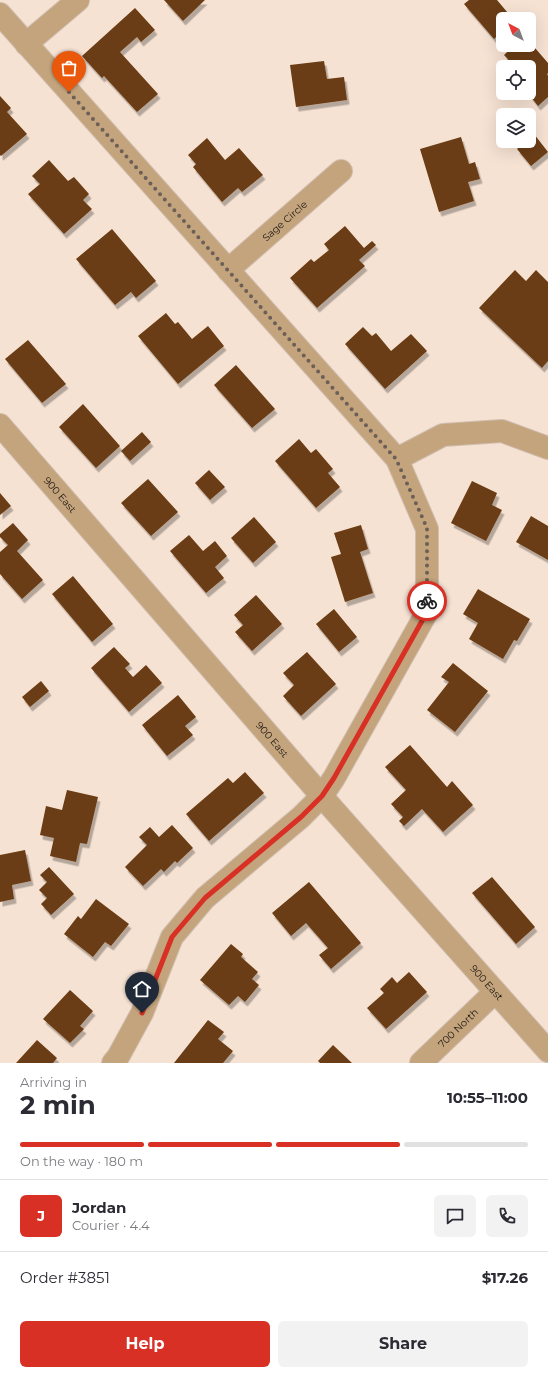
<!DOCTYPE html>
<html lang="en">
<head>
<meta charset="utf-8">
<style>
	:root { --surface:#fff; --page:#f2f2f3; --text:#2b2b33; --muted:#7c7c81; --line:#e1e1e2; --accent:#d93025 }
	body { margin:0; font-family:Montserrat,sans-serif; background:var(--page); color:var(--text); height:100vh; display:flex; flex-direction:column; font-size:15px; white-space:nowrap }
	* { box-sizing:border-box; margin:0 }
	p { font-size:13px; color:var(--muted) }
	.icon { flex:none; width:22px; height:22px; fill:none; stroke:currentColor; stroke-width:2; stroke-linecap:round; stroke-linejoin:round }
	.map { position:relative; height:1063px; overflow:hidden }
	.panel { display:flex; flex-direction:column; background:var(--surface); flex:1 }
	.panel>* { flex:none }
	.needle { width:26px; rotate:319deg }
	.fabs { position:absolute; left:496px; top:12px; display:grid; gap:8px }
	.fabs a { display:grid; place-items:center; width:40px; height:40px; border-radius:6px; background:var(--surface); box-shadow:0 4px 16px #0002; font-size:20px }
	.pin { position:absolute; display:grid; place-items:center; width:34px; height:34px; color:#fff; margin:-41px -17px; border-radius:50% 50% 50% 0; rotate:-45deg; box-shadow:0 0 4px #0007 }
	.pin .icon { rotate:45deg }
	.courier { position:absolute; display:grid; place-items:center; width:40px; height:40px; margin:-20px; border:3px solid #d93025; border-radius:50%; background:#fff; color:#222; box-shadow:0 1px 5px #0007 }
	.headline em { font-style:normal; font-weight:700 }
	.headline div { display:flex; flex-direction:column-reverse }
	.headline { display:flex; align-items:center; justify-content:space-between; height:68px; padding:0 20px }
	h1 { font-size:26px; font-weight:700; line-height:30px }
	.bar { display:grid; grid-template-columns:repeat(4,1fr); gap:6px 4px; align-content:center; height:48px; padding:0 20px }
	.bar i { height:5px; border-radius:3px; background:var(--line) }
	.bar .current { background:var(--accent) }
	.bar p { grid-column:span 4 }
	.line { display:flex; align-items:center; gap:10px; padding:0 20px; border-top:1px solid var(--line) }
	.line div { flex:1 }
	.round { display:grid; place-items:center; flex:none; width:42px; height:42px; border-radius:6px; background:var(--page) }
	.primary-button { display:flex; gap:8px; margin-top:auto; padding:8px 20px }
	.primary-button a { flex:1; height:46px; border-radius:6px; background:var(--accent); color:#fff; font-size:16px; font-weight:700; line-height:46px; text-align:center }
	.primary-button a+a { background:var(--page); color:var(--text) }
	.map>svg:first-child { display:block }
	.building { fill:#6b3c13; filter:url(#shadow) }
	.lines { fill:none; stroke-linecap:round; stroke-linejoin:round }
	.street-casing { stroke:#cfbeb1; stroke-width:24 }
	.street { stroke:#c4a47c; stroke-width:22 }
	.done { stroke:#6b5f57; stroke-width:4; stroke-dasharray:0 7.2 }
	.route { stroke:#d93025; stroke-width:5 }
	.labels { text-anchor:middle; dominant-baseline:central; stroke-width:4; stroke-linejoin:round; paint-order:stroke }
	.street-label { font-size:10px; fill:#201914; stroke:#fff }
</style>
</head>
<body>
<div class="map">
<svg width="548" height="1063" viewBox="0 0 548 1063">
	<defs>
		<filter id="shadow"><feDropShadow dx="2.5" dy="4.5" stdDeviation="0" flood-color="#0004"/></filter>
	</defs>
	<rect width="100%" height="100%" fill="#f6e2d3"/>
	<g class="building">
		<path d="M 164,0 L 205,0 L 183,21 Z"/>
		<path d="M 469,0 L 497,0 L 513,19 L 503,19 L 503,31 L 494,39 L 464,4 Z"/>
		<path d="M 135,8 L 155,30 L 141,42 L 137,37 L 120,52 L 158,94 L 137,112 L 104,76 L 102,78 L 82,56 Z"/>
		<path d="M 529,41 L 548,63 L 548,73 L 547,74 L 548,76 L 548,97 L 538,106 L 528,93 L 529,93 L 529,67 L 515,67 L 504,55 L 515,45 L 529,45 Z"/>
		<path d="M 324,61 L 327,79 L 344,77 L 347,100 L 296,107 L 290,65 Z"/>
		<path d="M 0,96 L 11,108 L 7,112 L 27,134 L 1,156 L 0,155 Z"/>
		<path d="M 534,134 L 548,152 L 531,166 L 517,149 L 526,141 L 529,141 L 529,139 Z"/>
		<path d="M 461,137 L 469,164 L 475,162 L 480,179 L 468,182 L 474,201 L 439,212 L 420,149 Z"/>
		<path d="M 207,138 L 225,160 L 239,148 L 263,175 L 242,192 L 238,188 L 222,202 L 193,167 L 196,164 L 188,155 Z"/>
		<path d="M 49,160 L 68,181 L 74,177 L 89,194 L 83,200 L 92,209 L 64,234 L 28,194 L 40,184 L 32,176 Z"/>
		<path d="M 345,226 L 364,248 L 372,241 L 376,245 L 359,260 L 365,266 L 317,308 L 290,278 L 311,259 L 314,262 L 329,250 L 324,244 Z"/>
		<path d="M 112,229 L 156,281 L 136,298 L 131,292 L 115,305 L 76,259 Z"/>
		<path d="M 515,270 L 526,281 L 536,270 L 548,282 L 548,361 L 542,368 L 479,308 Z"/>
		<path d="M 166,313 L 175,324 L 178,322 L 192,339 L 208,326 L 224,346 L 178,384 L 138,336 Z"/>
		<path d="M 363,327 L 372,336 L 376,333 L 391,351 L 411,334 L 427,351 L 385,389 L 345,344 Z"/>
		<path d="M 28,340 L 66,384 L 42,403 L 5,359 Z"/>
		<path d="M 236,365 L 275,409 L 252,428 L 214,385 Z"/>
		<path d="M 83,404 L 120,446 L 96,468 L 59,427 Z"/>
		<path d="M 142,432 L 151,442 L 130,461 L 121,451 Z"/>
		<path d="M 299,439 L 311,453 L 316,449 L 333,469 L 328,473 L 340,487 L 316,508 L 275,461 Z"/>
		<path d="M 209,470 L 225,487 L 210,500 L 195,483 Z"/>
		<path d="M 148,479 L 178,512 L 151,536 L 121,503 Z"/>
		<path d="M 472,481 L 497,493 L 492,505 L 502,510 L 486,541 L 451,523 Z"/>
		<path d="M 0,493 L 11,506 L 0,515 Z"/>
		<path d="M 531,516 L 548,526 L 548,560 L 516,542 Z"/>
		<path d="M 254,517 L 276,542 L 253,563 L 231,538 Z"/>
		<path d="M 13,523 L 28,540 L 17,551 L 43,580 L 22,599 L 0,574 L 0,552 L 8,545 L 0,537 L 0,534 Z"/>
		<path d="M 361,525 L 368,549 L 360,552 L 373,593 L 345,602 L 331,557 L 341,554 L 334,533 Z"/>
		<path d="M 189,535 L 203,551 L 215,541 L 227,556 L 215,567 L 224,578 L 206,593 L 170,551 Z"/>
		<path d="M 73,576 L 113,624 L 92,642 L 52,594 Z"/>
		<path d="M 478,589 L 530,619 L 517,641 L 514,640 L 503,659 L 469,639 L 478,623 L 463,614 Z"/>
		<path d="M 256,595 L 282,624 L 252,651 L 235,632 L 243,625 L 234,615 Z"/>
		<path d="M 334,609 L 357,637 L 339,652 L 316,624 Z"/>
		<path d="M 114,647 L 130,664 L 125,668 L 133,677 L 146,665 L 162,683 L 129,712 L 91,668 Z"/>
		<path d="M 307,652 L 336,684 L 301,716 L 283,696 L 294,685 L 283,673 Z"/>
		<path d="M 453,663 L 488,691 L 455,732 L 427,710 L 449,682 L 441,677 Z"/>
		<path d="M 41,681 L 49,691 L 30,707 L 22,697 Z"/>
		<path d="M 178,695 L 196,717 L 185,726 L 193,735 L 167,756 L 142,725 Z"/>
		<path d="M 410,745 L 447,787 L 452,781 L 473,805 L 443,832 L 422,809 L 404,826 L 399,821 L 403,817 L 391,804 L 406,790 L 385,767 Z"/>
		<path d="M 245,772 L 264,793 L 209,841 L 186,814 L 228,778 L 233,783 Z"/>
		<path d="M 67,790 L 98,797 L 87,844 L 80,843 L 76,862 L 50,856 L 54,838 L 40,835 L 46,806 L 62,810 Z"/>
		<path d="M 172,825 L 193,848 L 177,863 L 175,861 L 164,872 L 161,869 L 143,886 L 125,867 L 147,845 L 139,837 L 150,827 L 159,837 Z"/>
		<path d="M 25,850 L 31,881 L 12,885 L 14,899 L 0,902 L 0,855 Z"/>
		<path d="M 49,867 L 74,894 L 51,915 L 41,904 L 47,898 L 39,890 L 47,882 L 40,875 Z"/>
		<path d="M 492,877 L 535,927 L 516,944 L 472,893 Z"/>
		<path d="M 309,882 L 361,943 L 331,969 L 319,955 L 328,948 L 306,923 L 291,936 L 272,913 Z"/>
		<path d="M 96,899 L 129,924 L 111,946 L 105,942 L 93,957 L 64,934 L 78,916 L 81,919 Z"/>
		<path d="M 231,944 L 243,954 L 241,957 L 258,972 L 252,979 L 259,985 L 245,1002 L 238,996 L 229,1005 L 200,980 Z"/>
		<path d="M 409,972 L 427,992 L 386,1029 L 367,1008 L 384,993 L 380,989 L 392,977 L 397,983 Z"/>
		<path d="M 70,990 L 93,1011 L 80,1026 L 84,1029 L 70,1043 L 43,1019 Z"/>
		<path d="M 208,1020 L 224,1032 L 218,1039 L 233,1051 L 223,1063 L 174,1063 Z"/>
		<path d="M 37,1040 L 57,1058 L 53,1063 L 16,1063 Z"/>
		<path d="M 333,1045 L 352,1063 L 320,1063 L 318,1061 Z"/>
	</g>
	<g class="lines">
		<defs>
			<g id="street">
				<path d="M 0,14 L 397,459 L 427,529 L 427,612 L 334,778 L 322,796 L 301,817 L 205,898 L 172,937 L 142,1013 L 118,1057 L 113,1063"/>
				<path d="M 26,44 L 78,0"/>
				<path id="s1" d="M 228,270 L 341,171"/>
				<path id="s2" d="M 0,425 L 333,809 L 548,1051"/>
				<path d="M 397,459 L 443,435 L 502,431 L 548,448"/>
				<path id="s3" d="M 421,1063 L 495,992"/>
			</g>
		</defs>
		<use href="#street" class="street-casing"/>
		<use href="#street" class="street"/>
	</g>
	<g class="lines">
		<path class="done" d="M 69,92 L 396,459 L 427,528 L 427,601"/>
		<path class="route" d="M 142,1013 L 172,937 L 205,898 L 301,817 L 322,796 L 334,778 L 427,612 L 427,601"/>
	</g>
	<g class="labels">
		<g class="street-label">
			<text stroke="none"><textPath href="#s1" startOffset="75">Sage Circle</textPath></text>
			<text stroke="none"><textPath href="#s2" startOffset="92">900 East</textPath></text>
			<text stroke="none"><textPath href="#s2" startOffset="416">900 East</textPath></text>
			<text stroke="none"><textPath href="#s2" startOffset="740">900 East</textPath></text>
			<text stroke="none"><textPath href="#s3" startOffset="51">700 North</textPath></text>
		</g>
	</g>
</svg>
<div class="fabs">
<a><svg class="needle" viewBox="-14 -14 28 28"><path d="M0-13l5 13h-10z" fill="#e53935"/><path d="M0 13l5-13h-10z" fill="#7c7c81"/></svg></a>
<a><svg class="icon" aria-label="locate" viewBox="0 0 24 24"><circle cx="12" cy="12" r="6"/><path d="M12 2v4M12 18v4M2 12h4M18 12h4"/></svg></a>
<a><svg class="icon" aria-label="layers" viewBox="0 0 24 24"><path d="M12 4l9 5-9 5-9-5zM3 14l9 5 9-5"/></svg></a>
</div>
<div class="pin" style="left:69px;top:92px;background:#ea580c"><svg class="icon" aria-label="bag" viewBox="0 0 24 24"><path d="M5 8h14l-1 12H6zM9 8a3 3 0 0 1 6 0"/></svg></div>
<div class="pin" style="left:142px;top:1013px;background:#1f2937"><svg class="icon" aria-label="home" viewBox="0 0 24 24"><path d="M3 11l9-7 9 7M6 9v11h12V9"/></svg></div>
<div class="courier" style="left:427px;top:601px"><svg class="icon" aria-label="bike" viewBox="0 0 24 24"><circle cx="6" cy="16" r="4"/><circle cx="18" cy="16" r="4"/><path d="M6 16l4-8h5l3 8M10 8l3 8H6M13 5h3"/></svg></div>
</div>
<section class="panel">
<div class="headline"><div><h1>2 min</h1><p>Arriving in</p></div><em>10:55–11:00</em></div>
<div class="bar"><i class="current"></i><i class="current"></i><i class="current"></i><i></i><p>On the way · 180 m</p></div>
<div class="line" style="height:72px"><b class="round" style="background:var(--accent);color:#fff">J</b><div><b>Jordan</b><p>Courier · 4.4</p></div><a class="round"><svg class="icon" aria-label="chat" viewBox="0 0 24 24"><path d="M4 5h16v11H9l-5 4z"/></svg></a><a class="round"><svg class="icon" aria-label="phone" viewBox="0 0 24 24"><path d="M5 4h4l2 5-3 2q2 4 5 5l2-3 5 2v4C11 20 4 13 5 4z"/></svg></a></div>
<div class="line" style="height:52px"><div>Order #3851</div><b>$17.26</b></div>
<div class="primary-button"><a>Help</a><a>Share</a></div>
</section>
</body>
</html>
